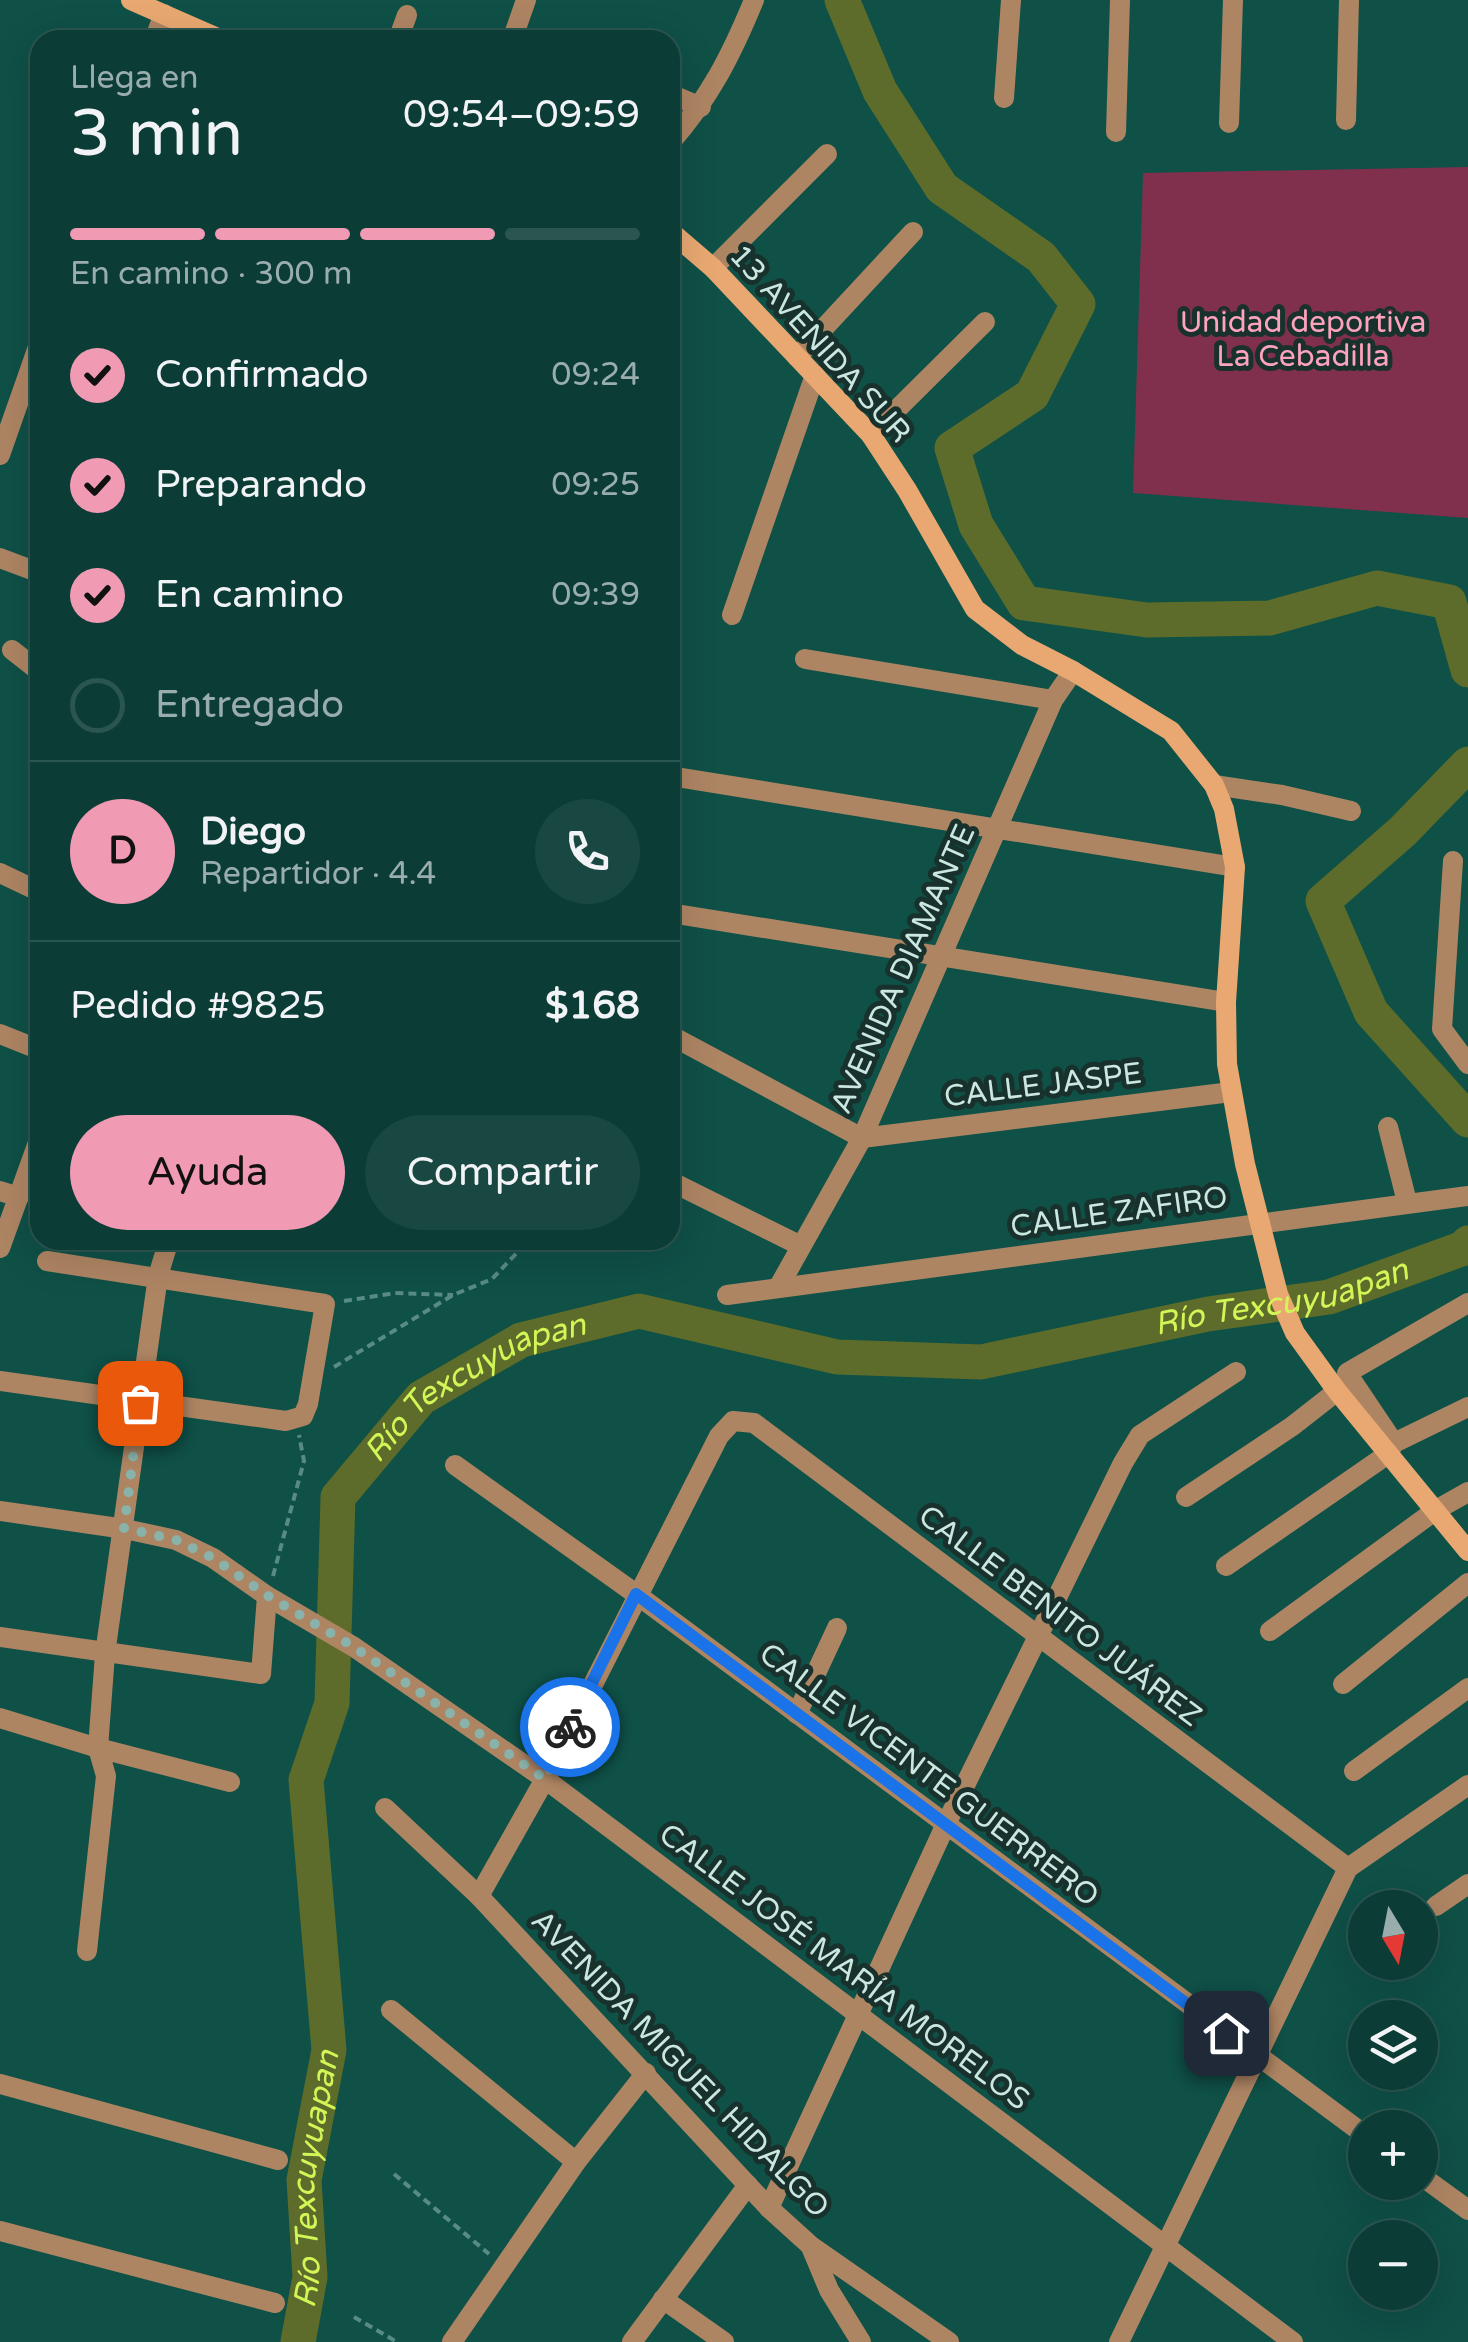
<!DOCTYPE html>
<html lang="es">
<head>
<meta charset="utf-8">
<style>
	:root { --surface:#0b3c35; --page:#194741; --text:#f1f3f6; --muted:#9aadad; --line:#2b5650; --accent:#f19ab3 }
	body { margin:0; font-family:"Varela Round",sans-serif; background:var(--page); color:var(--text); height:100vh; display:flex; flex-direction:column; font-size:38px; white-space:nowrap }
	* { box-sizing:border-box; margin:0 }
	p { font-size:32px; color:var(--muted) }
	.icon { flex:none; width:55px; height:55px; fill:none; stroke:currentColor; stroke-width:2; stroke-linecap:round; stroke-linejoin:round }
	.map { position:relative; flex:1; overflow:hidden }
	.details { position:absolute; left:30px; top:30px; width:650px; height:1220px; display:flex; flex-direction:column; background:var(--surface); border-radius:30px; box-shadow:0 10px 40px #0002,0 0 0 2px var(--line) }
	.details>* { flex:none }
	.needle { width:65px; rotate:170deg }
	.buttons { position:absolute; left:1348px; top:1890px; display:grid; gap:20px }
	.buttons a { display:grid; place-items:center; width:90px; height:90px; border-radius:50%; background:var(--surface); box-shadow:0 10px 40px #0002,0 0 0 2px var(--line); font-size:50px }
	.pin { position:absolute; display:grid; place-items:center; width:85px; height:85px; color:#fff; margin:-42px; border-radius:20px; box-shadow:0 5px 15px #0006 }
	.courier { position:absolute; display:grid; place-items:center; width:100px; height:100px; margin:-50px; border:8px solid #1a73e8; border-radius:50%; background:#fff; color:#222; box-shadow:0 2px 12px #0007 }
	.headline em { font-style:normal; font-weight:600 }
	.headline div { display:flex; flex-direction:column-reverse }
	.headline { display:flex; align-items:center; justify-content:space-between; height:170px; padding:0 40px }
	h1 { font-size:65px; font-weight:600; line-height:75px }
	.bar { display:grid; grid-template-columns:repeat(4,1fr); gap:15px 10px; align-content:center; height:120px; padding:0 40px }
	.bar i { height:12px; border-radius:8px; background:var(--line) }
	.bar .on { background:var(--accent) }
	.bar p { grid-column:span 4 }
	.line { display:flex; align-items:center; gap:25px; padding:0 40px; border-top:2px solid var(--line) }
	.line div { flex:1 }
	.round { display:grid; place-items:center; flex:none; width:105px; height:105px; border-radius:52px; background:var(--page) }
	ol { padding:0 40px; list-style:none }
	li { display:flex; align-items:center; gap:30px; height:110px }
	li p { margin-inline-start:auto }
	li .icon { padding:10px; border-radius:50%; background:var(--accent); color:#111; stroke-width:4 }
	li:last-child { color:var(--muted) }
	li i { width:55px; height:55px; border:5px solid var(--line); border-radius:50% }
	.primary-button { display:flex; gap:20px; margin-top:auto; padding:20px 40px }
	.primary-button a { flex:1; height:115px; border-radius:60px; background:var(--accent); color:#111; font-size:40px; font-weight:600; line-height:115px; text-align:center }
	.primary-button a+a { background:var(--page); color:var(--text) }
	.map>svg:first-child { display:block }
	.green { fill:#80304d }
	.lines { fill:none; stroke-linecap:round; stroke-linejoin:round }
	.river { stroke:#5d6c2a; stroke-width:35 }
	.path { stroke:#588b83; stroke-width:4; stroke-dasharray:8 5; stroke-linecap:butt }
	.street { stroke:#ae8563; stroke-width:20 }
	.secondary { stroke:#e9a871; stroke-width:20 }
	.done { stroke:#89b2ab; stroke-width:10; stroke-dasharray:0 18 }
	.route { stroke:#1a73e8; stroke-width:12 }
	.labels { text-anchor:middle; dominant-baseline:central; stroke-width:10; stroke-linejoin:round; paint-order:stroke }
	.park-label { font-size:30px; fill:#fea3be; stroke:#18312c }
	.street-label { font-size:30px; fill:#cae7e1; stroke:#18312c }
	.water-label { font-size:32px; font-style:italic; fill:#d3f657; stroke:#18312c }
</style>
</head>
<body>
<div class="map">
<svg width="1468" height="2342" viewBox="0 0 1468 2342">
	<rect width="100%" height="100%" fill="#0f5047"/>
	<path class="green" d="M 1468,167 L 1468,518 L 1133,493 L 1143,173 Z"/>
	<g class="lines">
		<g class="river">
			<path d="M 842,0 L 880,91 L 942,188 L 1041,257 L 1078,304 L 1032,395 L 952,448 L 976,525 L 1024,603 L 1147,620 L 1270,618 L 1377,588 L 1449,602 L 1468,670"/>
			<path d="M 1468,764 L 1403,831 L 1323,901 L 1371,1012 L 1468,1120"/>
			<path id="s1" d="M 298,2342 L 310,2277 L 304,2180 L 329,2050 L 306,1780 L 332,1703 L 338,1497 L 421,1398 L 521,1340 L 639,1311 L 837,1357 L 981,1362 L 1208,1314 L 1329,1297 L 1464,1248 L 1468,1243"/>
		</g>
		<g class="path">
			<path d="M 344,1301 L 395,1293 L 453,1295"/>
			<path d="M 334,1367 L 453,1295 L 492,1279 L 529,1240"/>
			<path d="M 273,1576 L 304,1461 L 299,1435"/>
			<path d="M 394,2174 L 489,2254"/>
			<path d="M 354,2317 L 397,2342"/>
		</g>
		<g class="street">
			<path d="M 154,40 L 164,14"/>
			<path d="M 398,40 L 407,15"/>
			<path d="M 512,40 L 526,0"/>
			<path d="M 670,94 L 701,107"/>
			<path d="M 1004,98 L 1011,0"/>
			<path d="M 1346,120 L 1349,0"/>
			<path d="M 1229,123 L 1233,0"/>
			<path d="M 1116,132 L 1120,0"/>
			<path d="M 670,143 C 710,97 731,56 754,0"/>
			<path d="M 713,268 L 827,154"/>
			<path d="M 797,357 L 913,232"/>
			<path d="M 871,435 L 985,322"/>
			<path d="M 0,455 L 40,341"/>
			<path d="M 0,558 L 40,573"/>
			<path d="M 732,615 L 815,375"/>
			<path d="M 12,650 L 40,672"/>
			<path d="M 805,659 L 1053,700"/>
			<path d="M 670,776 L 1235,867"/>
			<path d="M 1214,785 L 1282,795 L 1351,811"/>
			<path d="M 1453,861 L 1442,1029 L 1468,1064"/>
			<path d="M 0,873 L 40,892"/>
			<path d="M 670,913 L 1226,1002"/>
			<path d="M 0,1034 L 40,1050"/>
			<path d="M 670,1035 L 862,1138 L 1231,1092"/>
			<path d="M 1388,1127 L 1407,1202"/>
			<path d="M 670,1181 L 801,1246"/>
			<path d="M 0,1191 L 19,1197"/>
			<path d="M 0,1248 L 40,1137"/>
			<path d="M 778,1288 L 862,1138 L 1053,700 L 1073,671"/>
			<path d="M 727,1295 L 1468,1196"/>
			<path d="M 0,1381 L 286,1421 L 303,1416 L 308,1404 L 325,1304 L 47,1261"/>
			<path d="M 1394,1443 L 1347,1373 L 1468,1303"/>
			<path d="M 455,1465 L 636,1594 L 1365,2135"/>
			<path d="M 1186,1497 L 1291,1427 L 1337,1391"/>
			<path d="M 0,1511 L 125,1529 L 176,1540 L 213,1558 L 267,1596 L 354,1647 L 545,1779 L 1293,2342"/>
			<path d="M 1226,1566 L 1388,1454 L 1394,1443 L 1468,1407"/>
			<path d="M 1270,1631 L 1436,1510 L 1468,1492"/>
			<path d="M 0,1637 L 261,1674 L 267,1596"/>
			<path d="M 1343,1684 L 1468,1583"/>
			<path d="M 797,1714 L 837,1628"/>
			<path d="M 0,1718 L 98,1748 L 230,1782"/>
			<path d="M 1354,1771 L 1468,1688"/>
			<path d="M 385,1808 L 479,1896 L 769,2208 L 811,2246 L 949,2342"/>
			<path d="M 479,1896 L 545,1779 L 719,1436 L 733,1421 L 754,1423 L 1348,1868"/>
			<path d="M 1436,1906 L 1468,1884"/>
			<path d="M 87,1951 L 106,1776 L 98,1748 L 105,1654 L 158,1276 L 169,1240"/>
			<path d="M 391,2010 L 576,2162"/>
			<path d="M 0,2084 L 278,2160"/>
			<path d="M 1420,2175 L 1468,2210"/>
			<path d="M 769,2208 L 946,1824 L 1123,1463 L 1140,1435 L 1236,1372"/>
			<path d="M 0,2231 L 275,2303"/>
			<path d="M 811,2247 L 829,2290 L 861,2342"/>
			<path d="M 663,2299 L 724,2342"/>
			<path d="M 452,2342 L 576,2162 L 646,2073"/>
			<path d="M 632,2342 L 748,2185"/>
			<path d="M 1119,2342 L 1348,1868 L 1468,1785"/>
		</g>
		<g class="secondary">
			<path d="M 131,0 L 222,40"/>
			<path d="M 670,231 L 713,268 L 871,435 L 907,490 L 975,609 L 1022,645 L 1073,671 L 1171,731 L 1214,785 L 1224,809 L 1235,867 L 1226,1002 L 1227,1064 L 1245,1164 L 1278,1294 L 1295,1333 L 1337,1391 L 1468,1551"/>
		</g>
	</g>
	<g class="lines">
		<path class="done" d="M 140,1403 L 124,1528 L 176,1540 L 213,1558 L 268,1596 L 354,1647 L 545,1779 L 570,1727"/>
		<path class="route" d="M 570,1727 L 636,1594 L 1226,2033"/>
	</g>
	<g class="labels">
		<g class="park-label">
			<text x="1303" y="322">Unidad deportiva<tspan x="1303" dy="34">La Cebadilla</tspan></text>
		</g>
		<g class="street-label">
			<text transform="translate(820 344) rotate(48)">13 AVENIDA SUR</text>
			<text transform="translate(903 969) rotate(-66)">AVENIDA DIAMANTE</text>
			<text transform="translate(1043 1085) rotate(-7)">CALLE JASPE</text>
			<text transform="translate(1119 1212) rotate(-8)">CALLE ZAFIRO</text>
			<text transform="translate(1060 1616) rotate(37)">CALLE BENITO JUÁREZ</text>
			<text transform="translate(929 1775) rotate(37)">CALLE VICENTE GUERRERO</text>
			<text transform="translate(844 1967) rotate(37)">CALLE JOSÉ MARÍA MORELOS</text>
			<text transform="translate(680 2064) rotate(46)">AVENIDA MIGUEL HIDALGO</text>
		</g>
		<g class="water-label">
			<text stroke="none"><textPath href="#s1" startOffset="1875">Río Texcuyuapan</textPath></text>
			<text stroke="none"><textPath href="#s1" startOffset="1035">Río Texcuyuapan</textPath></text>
			<text stroke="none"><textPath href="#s1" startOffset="165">Río Texcuyuapan</textPath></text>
		</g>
	</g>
</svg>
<div class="buttons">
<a><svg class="needle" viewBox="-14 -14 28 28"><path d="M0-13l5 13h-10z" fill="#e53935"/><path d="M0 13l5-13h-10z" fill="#9aadad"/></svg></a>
<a><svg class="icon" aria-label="layers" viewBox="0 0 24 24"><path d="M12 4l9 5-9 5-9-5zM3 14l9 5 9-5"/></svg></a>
<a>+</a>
<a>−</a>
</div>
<div class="pin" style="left:140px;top:1403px;background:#ea580c"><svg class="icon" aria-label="bag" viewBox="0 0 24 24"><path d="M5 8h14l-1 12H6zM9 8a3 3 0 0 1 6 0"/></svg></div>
<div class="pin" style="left:1226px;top:2033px;background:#1f2937"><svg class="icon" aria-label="home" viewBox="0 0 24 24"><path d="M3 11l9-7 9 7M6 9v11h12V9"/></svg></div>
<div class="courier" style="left:570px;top:1727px"><svg class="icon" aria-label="bike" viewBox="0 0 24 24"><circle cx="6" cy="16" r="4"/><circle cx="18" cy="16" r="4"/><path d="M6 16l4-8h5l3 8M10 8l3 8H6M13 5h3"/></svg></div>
<section class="details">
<div class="headline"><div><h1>3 min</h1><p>Llega en</p></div><em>09:54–09:59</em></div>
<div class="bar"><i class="on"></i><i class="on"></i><i class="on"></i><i></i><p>En camino · 300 m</p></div>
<ol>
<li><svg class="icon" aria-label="check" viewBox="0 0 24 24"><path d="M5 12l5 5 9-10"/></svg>Confirmado<p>09:24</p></li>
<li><svg class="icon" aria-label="check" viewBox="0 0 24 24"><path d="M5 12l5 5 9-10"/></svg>Preparando<p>09:25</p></li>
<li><svg class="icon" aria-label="check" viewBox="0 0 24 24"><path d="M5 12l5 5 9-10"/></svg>En camino<p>09:39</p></li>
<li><i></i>Entregado</li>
</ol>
<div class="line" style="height:180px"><b class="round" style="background:var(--accent);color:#111">D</b><div><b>Diego</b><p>Repartidor · 4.4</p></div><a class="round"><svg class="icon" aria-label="phone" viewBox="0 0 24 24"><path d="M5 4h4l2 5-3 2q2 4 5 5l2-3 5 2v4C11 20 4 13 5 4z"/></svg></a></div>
<div class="line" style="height:130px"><div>Pedido #9825</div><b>$168</b></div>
<div class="primary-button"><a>Ayuda</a><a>Compartir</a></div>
</section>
</div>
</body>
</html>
